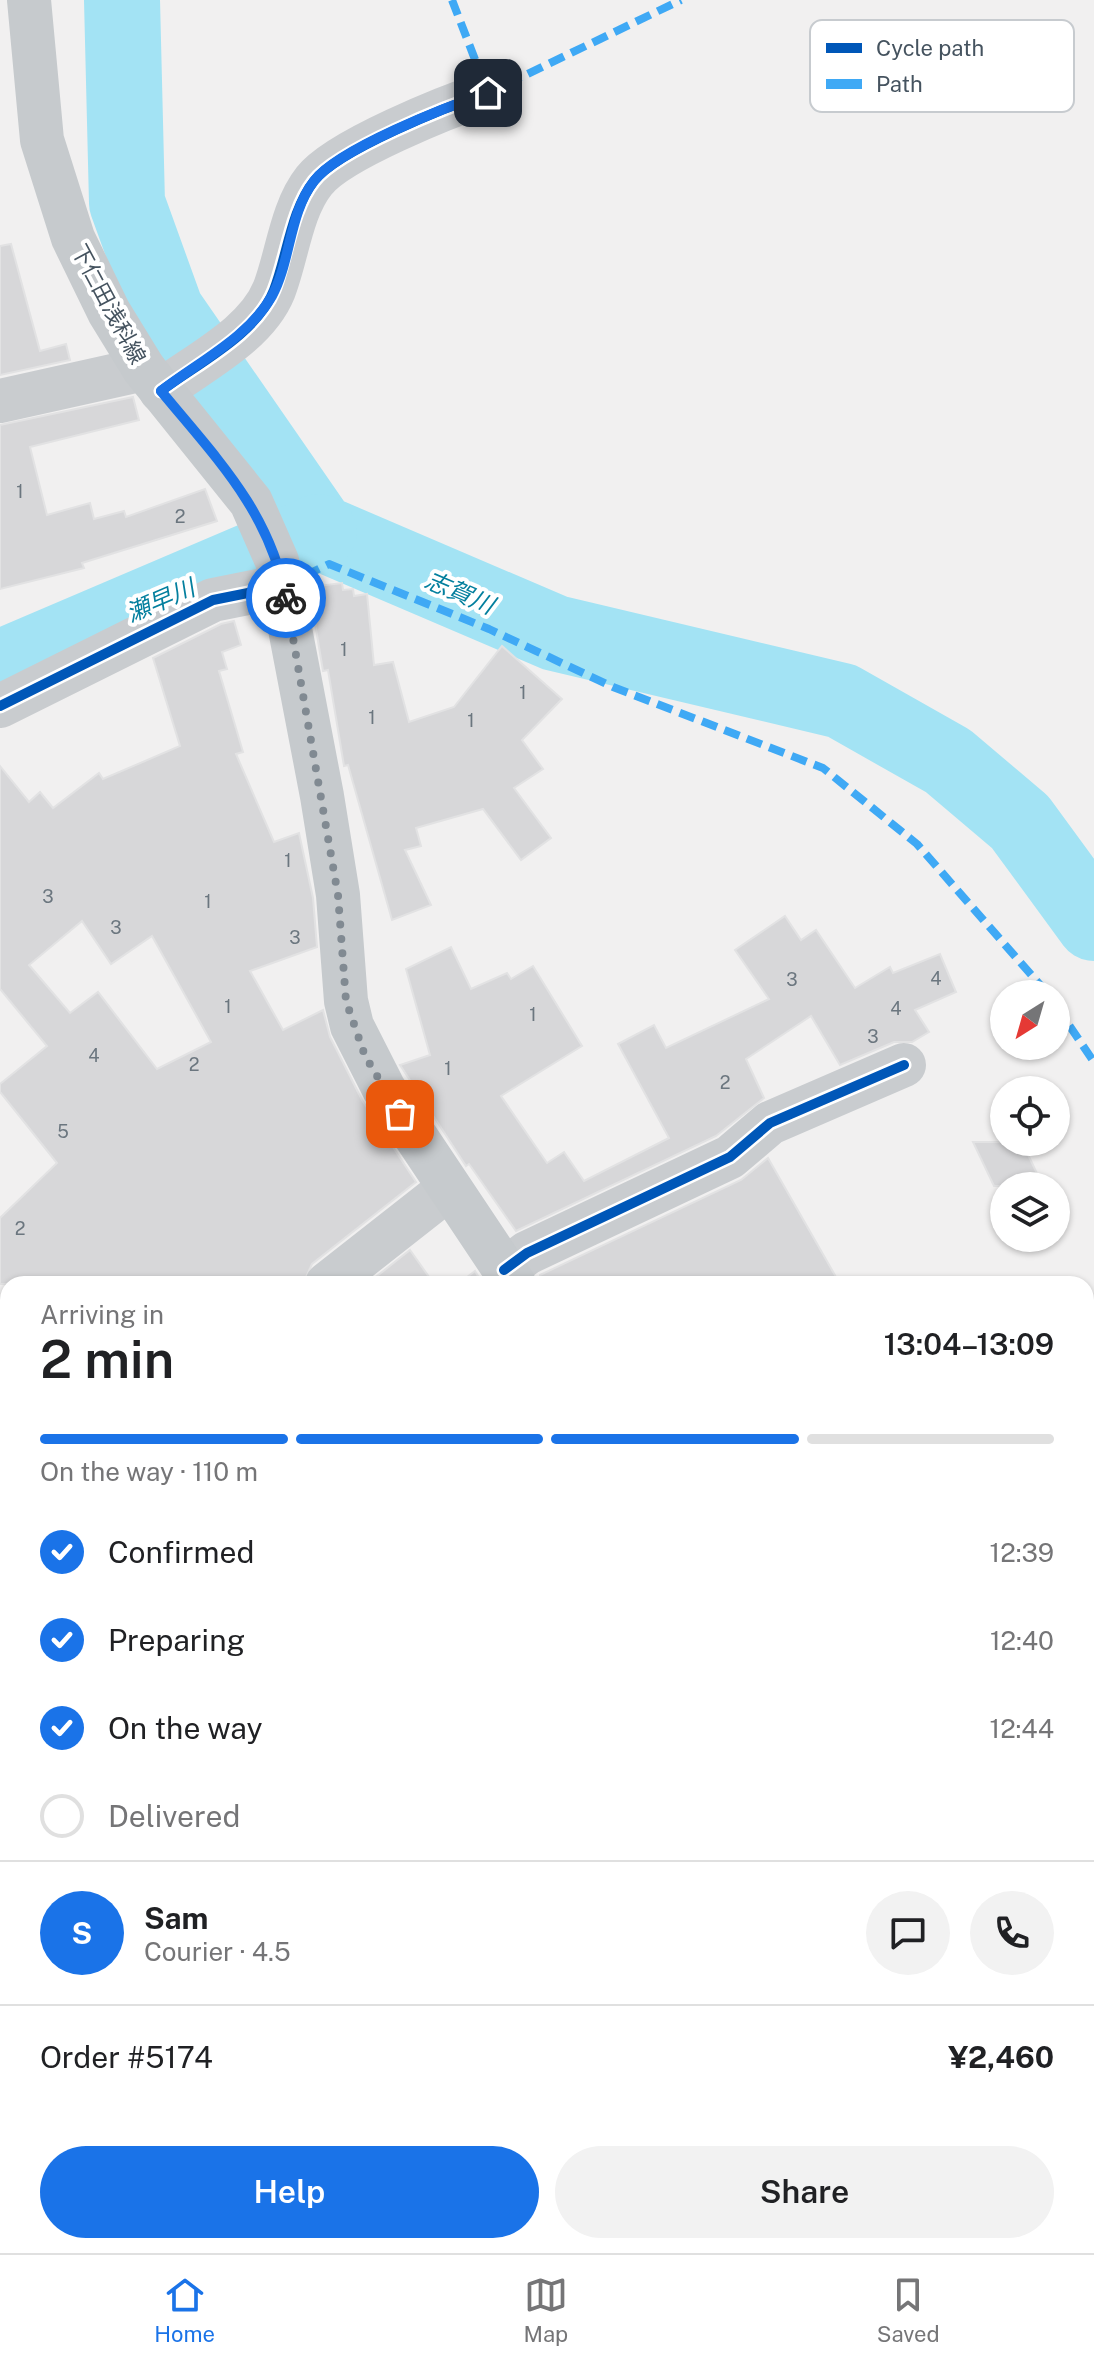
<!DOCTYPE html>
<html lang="en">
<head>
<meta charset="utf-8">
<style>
	:root { --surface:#fff; --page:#f2f2f2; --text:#202124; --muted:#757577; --line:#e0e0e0; --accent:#1a73e8 }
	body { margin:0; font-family:"Public Sans","Noto Sans JP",sans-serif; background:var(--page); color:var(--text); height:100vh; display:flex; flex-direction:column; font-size:30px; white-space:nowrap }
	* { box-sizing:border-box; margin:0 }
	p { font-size:26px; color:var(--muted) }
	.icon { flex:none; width:44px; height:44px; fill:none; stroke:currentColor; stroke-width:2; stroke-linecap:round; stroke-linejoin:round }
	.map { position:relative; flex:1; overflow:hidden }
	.details { position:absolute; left:0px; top:1276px; width:1094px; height:978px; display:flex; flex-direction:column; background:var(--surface); border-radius:24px 24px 0 0; box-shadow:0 2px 6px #0004 }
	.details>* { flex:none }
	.needle { width:52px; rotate:217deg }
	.fabs { position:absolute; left:990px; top:980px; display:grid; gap:16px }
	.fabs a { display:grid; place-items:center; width:80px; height:80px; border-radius:50%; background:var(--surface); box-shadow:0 2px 6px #0004; font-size:40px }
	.pin { position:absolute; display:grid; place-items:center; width:68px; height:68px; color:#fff; margin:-34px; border-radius:16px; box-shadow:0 4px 12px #0006 }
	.courier { position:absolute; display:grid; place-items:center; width:80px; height:80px; margin:-40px; border:6px solid #1a73e8; border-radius:50%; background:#fff; color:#222; box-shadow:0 2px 10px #0007 }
	.headline em { font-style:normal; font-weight:600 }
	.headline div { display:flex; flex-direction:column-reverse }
	.headline { display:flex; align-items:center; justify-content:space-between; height:136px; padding:0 40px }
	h1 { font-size:52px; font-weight:600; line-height:60px }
	.bar { display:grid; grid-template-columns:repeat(4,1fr); gap:12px 8px; align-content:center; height:96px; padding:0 40px }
	.bar i { height:10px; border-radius:6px; background:var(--line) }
	.bar .active { background:var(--accent) }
	.bar p { grid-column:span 4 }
	.line { display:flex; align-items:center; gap:20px; padding:0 40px; border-top:2px solid var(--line) }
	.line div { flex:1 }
	.round { display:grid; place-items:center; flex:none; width:84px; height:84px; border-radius:42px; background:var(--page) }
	ol { padding:0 40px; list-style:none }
	li { display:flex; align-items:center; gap:24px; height:88px }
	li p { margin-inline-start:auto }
	li .icon { padding:8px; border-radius:50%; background:var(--accent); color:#fff; stroke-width:4 }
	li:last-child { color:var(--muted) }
	li i { width:44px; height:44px; border:4px solid var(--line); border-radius:50% }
	.action { display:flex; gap:16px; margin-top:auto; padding:16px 40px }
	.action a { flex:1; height:92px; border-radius:48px; background:var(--accent); color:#fff; font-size:32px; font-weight:600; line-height:92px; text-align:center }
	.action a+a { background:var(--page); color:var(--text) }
	.dock { display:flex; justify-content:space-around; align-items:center; height:112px; border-top:2px solid var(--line); background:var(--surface); font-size:22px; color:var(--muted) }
	.dock a { display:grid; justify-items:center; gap:4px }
	.dock .active { color:var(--accent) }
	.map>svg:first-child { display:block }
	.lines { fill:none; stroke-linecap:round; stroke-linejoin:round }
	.river { stroke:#a3e3f4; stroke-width:76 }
	.building { fill:#d7d7d9; stroke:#e2e2e3; stroke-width:2; fill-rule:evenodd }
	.minor { stroke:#c9cccf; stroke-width:44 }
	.major { stroke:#c6cacd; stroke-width:44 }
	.quiet { stroke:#3fa9f5; stroke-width:8; stroke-dasharray:16 8; stroke-linecap:butt }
	.cycleway-casing { stroke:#fff; stroke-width:15 }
	.cycleway { stroke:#0057b8; stroke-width:10 }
	.done { stroke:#818a92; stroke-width:8; stroke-dasharray:0 14.4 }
	.route { stroke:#1a73e8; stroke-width:10 }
	.labels { text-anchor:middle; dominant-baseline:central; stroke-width:8; stroke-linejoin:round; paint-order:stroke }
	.number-label { font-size:18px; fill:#6b767f }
	.street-label { font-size:22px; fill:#45535f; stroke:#fff }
	.water-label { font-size:24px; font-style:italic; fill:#037f9e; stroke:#fff }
	.key { fill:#fff; stroke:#c7cbcf; stroke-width:2 }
	.key-label { font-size:22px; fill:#45535f }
</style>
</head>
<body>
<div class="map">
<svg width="1094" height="2253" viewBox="0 0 1094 2253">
	<rect width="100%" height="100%" fill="#f1f0f0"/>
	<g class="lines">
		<g class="river">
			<path d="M 122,0 L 127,203 L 166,311 L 319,532 L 555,633 L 842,701 L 948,761 L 1020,822 L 1094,923"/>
			<path d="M 0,668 L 319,532"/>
		</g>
	</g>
	<g class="building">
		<path d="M 11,244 L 40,351 L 66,344 L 70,360 L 0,375 L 0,246 Z"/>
		<path d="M 133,397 L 139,420 L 30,447 L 47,515 L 90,503 L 94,519 L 124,511 L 126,517 L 205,489 L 217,521 L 82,563 L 84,568 L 0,589 L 0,425 Z"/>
		<path d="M 342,583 L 343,590 L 353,589 L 354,596 L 367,594 L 374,665 L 393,662 L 409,722 L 454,707 L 502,646 L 562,699 L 522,740 L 543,769 L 514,788 L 551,838 L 521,860 L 483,809 L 416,828 L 421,846 L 405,850 L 431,905 L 392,920 L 348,765 L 344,766 L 328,670 L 323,671 L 309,587 Z"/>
		<path d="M 234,621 L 241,645 L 222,652 L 227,669 L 219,671 L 243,752 L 236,754 L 274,842 L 299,833 L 313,898 L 317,947 L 250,971 L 283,1030 L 323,1010 L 330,1037 L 362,1100 L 416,1182 L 312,1264 L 303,1284 L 0,1284 L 0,1218 L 57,1163 L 0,1092 L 0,1084 L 47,1046 L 0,989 L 0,766 L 29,802 L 40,792 L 53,808 L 99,773 L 103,779 L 180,746 L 153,658 L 221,624 ZM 82,921 L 111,964 L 152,936 L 211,1042 L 157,1069 L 98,992 L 70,1013 L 29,965 Z"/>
		<path d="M 785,916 L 801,940 L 816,930 L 855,988 L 890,967 L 893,973 L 940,954 L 956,992 L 915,1010 L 929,1032 L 912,1042 L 894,1042 L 840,1065 L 811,1016 L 746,1059 L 764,1098 L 716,1136 L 516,1231 L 469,1164 L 466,1166 L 400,1065 L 430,1055 L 406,969 L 451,947 L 471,989 L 507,973 L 511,979 L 533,966 L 582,1046 L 501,1096 L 547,1163 L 564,1152 L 584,1181 L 669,1138 L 618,1044 L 654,1025 L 666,1048 L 769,999 L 735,950 Z"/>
		<path d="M 973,1142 L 1022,1142 L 1043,1186 L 994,1186 Z"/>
		<path d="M 768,1158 L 840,1284 L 539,1284 L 540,1275 L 741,1180 Z"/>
		<path d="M 410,1250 L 434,1284 L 367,1284 Z"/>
		<path d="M 475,1271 L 483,1284 L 458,1284 Z"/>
	</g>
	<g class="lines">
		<g class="minor">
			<path d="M 161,391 C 198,363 256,335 274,290 C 287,257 291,210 314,181 C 338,150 448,106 488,93"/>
			<path d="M 0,401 L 144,369"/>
			<path d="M 0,706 L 213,600 L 283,586"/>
			<path d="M 504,1270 L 527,1253 L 730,1157 L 770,1123 L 904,1065"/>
			<path d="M 327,1284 L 448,1189"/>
			<path d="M 0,1576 L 8,1569"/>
			<path d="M 1086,1802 L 1094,1798"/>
			<path d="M 260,2253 L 268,2246"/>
		</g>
		<g class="major">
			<path d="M 29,0 L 42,140 L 73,238 L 109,312 L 144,369 L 251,502 L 277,561 L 322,796 L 338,895 L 346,1001 L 352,1026 L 384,1089 L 514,1284"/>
			<path d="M 1086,2170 L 1094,2191"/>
		</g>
		<g class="quiet">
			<path d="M 452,0 L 488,93 L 681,0"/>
			<path d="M 283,586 L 329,564 L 489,629 L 613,687 L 823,768 L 917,844 L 1048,994"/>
			<path d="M 1056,1006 L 1094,1062"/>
		</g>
		<defs>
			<g id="cycleway">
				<path d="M 161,391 C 198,363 256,335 274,290 C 287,257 291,210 314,181 C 338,150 448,106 488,93"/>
				<path d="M 0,706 L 213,600 L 283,586"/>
				<path d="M 504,1270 L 527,1253 L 730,1157 L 770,1123 L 904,1065"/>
			</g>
		</defs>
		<use href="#cycleway" class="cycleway-casing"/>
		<use href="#cycleway" class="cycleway"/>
	</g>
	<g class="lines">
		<path class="done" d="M 286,598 L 338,895 L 346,1001 L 365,1056 L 400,1114"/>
		<path class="route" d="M 286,598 C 269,510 216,458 161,391 C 198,362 248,338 272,296 C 291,261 289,213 314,181 C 338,149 448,106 488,93"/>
	</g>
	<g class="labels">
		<g class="number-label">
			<text x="20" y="491">1</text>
			<text x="180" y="516">2</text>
			<text x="344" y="649">1</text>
			<text x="523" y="692">1</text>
			<text x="372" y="717">1</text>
			<text x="471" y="720">1</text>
			<text x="288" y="860">1</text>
			<text x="48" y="896">3</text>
			<text x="208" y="901">1</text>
			<text x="116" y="927">3</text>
			<text x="295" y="937">3</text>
			<text x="936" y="978">4</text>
			<text x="792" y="979">3</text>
			<text x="228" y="1006">1</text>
			<text x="896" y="1008">4</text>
			<text x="533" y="1014">1</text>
			<text x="873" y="1036">3</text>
			<text x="94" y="1055">4</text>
			<text x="194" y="1064">2</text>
			<text x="448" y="1068">1</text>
			<text x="725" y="1082">2</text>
			<text x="63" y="1131">5</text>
			<text x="20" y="1228">2</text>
		</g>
		<g class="street-label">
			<text transform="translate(109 304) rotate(62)">下仁田浅科線</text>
		</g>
		<g class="water-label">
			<text transform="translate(460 592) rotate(23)">志賀川</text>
			<text transform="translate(160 600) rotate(-23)">瀬早川</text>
		</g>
	</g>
	<rect x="810" y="20" width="264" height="92" rx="12" class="key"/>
	<rect x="826" y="43" width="36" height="10" fill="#0057b8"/>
	<rect x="826" y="79" width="36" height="10" fill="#3fa9f5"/>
	<g class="key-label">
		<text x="876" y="56">Cycle path</text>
		<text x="876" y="92">Path</text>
	</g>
</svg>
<div class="fabs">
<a><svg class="needle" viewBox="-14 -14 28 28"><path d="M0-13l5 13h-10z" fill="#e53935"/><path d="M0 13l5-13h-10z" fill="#757577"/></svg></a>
<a><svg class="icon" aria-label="locate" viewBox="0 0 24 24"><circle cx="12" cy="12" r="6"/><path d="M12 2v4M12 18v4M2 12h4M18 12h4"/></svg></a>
<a><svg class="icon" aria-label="layers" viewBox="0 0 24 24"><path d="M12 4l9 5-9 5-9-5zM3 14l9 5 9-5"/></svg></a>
</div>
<div class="pin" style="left:400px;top:1114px;background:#ea580c"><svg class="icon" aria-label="bag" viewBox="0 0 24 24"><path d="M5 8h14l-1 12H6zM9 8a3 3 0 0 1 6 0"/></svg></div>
<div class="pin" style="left:488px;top:93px;background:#1f2937"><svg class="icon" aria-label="home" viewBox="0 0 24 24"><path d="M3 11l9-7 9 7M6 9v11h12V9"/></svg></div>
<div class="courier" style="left:286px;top:598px"><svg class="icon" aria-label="bike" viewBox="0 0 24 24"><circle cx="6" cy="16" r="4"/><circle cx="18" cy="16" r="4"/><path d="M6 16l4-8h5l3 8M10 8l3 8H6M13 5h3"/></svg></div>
<section class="details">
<div class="headline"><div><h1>2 min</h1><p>Arriving in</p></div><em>13:04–13:09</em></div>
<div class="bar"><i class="active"></i><i class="active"></i><i class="active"></i><i></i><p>On the way · 110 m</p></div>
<ol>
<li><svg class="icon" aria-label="check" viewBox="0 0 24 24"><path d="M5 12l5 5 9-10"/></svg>Confirmed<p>12:39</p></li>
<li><svg class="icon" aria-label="check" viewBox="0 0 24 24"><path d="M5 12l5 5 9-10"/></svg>Preparing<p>12:40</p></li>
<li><svg class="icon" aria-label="check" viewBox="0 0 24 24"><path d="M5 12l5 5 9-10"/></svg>On the way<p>12:44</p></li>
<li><i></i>Delivered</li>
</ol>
<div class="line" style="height:144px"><b class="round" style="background:var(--accent);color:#fff">S</b><div><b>Sam</b><p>Courier · 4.5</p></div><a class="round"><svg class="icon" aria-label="chat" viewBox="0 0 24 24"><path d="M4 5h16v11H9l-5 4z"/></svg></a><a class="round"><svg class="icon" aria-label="phone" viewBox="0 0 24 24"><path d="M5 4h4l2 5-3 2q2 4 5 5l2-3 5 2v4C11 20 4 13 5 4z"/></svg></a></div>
<div class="line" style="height:104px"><div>Order #5174</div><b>¥2,460</b></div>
<div class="action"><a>Help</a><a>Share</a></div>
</section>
</div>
<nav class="dock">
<a class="active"><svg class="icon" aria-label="home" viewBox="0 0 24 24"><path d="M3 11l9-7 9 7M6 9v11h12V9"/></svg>Home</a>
<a><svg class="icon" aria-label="map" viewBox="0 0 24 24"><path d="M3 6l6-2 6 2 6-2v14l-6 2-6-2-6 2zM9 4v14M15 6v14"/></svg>Map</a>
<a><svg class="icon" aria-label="saved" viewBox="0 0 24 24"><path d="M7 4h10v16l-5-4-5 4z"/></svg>Saved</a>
</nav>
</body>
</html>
